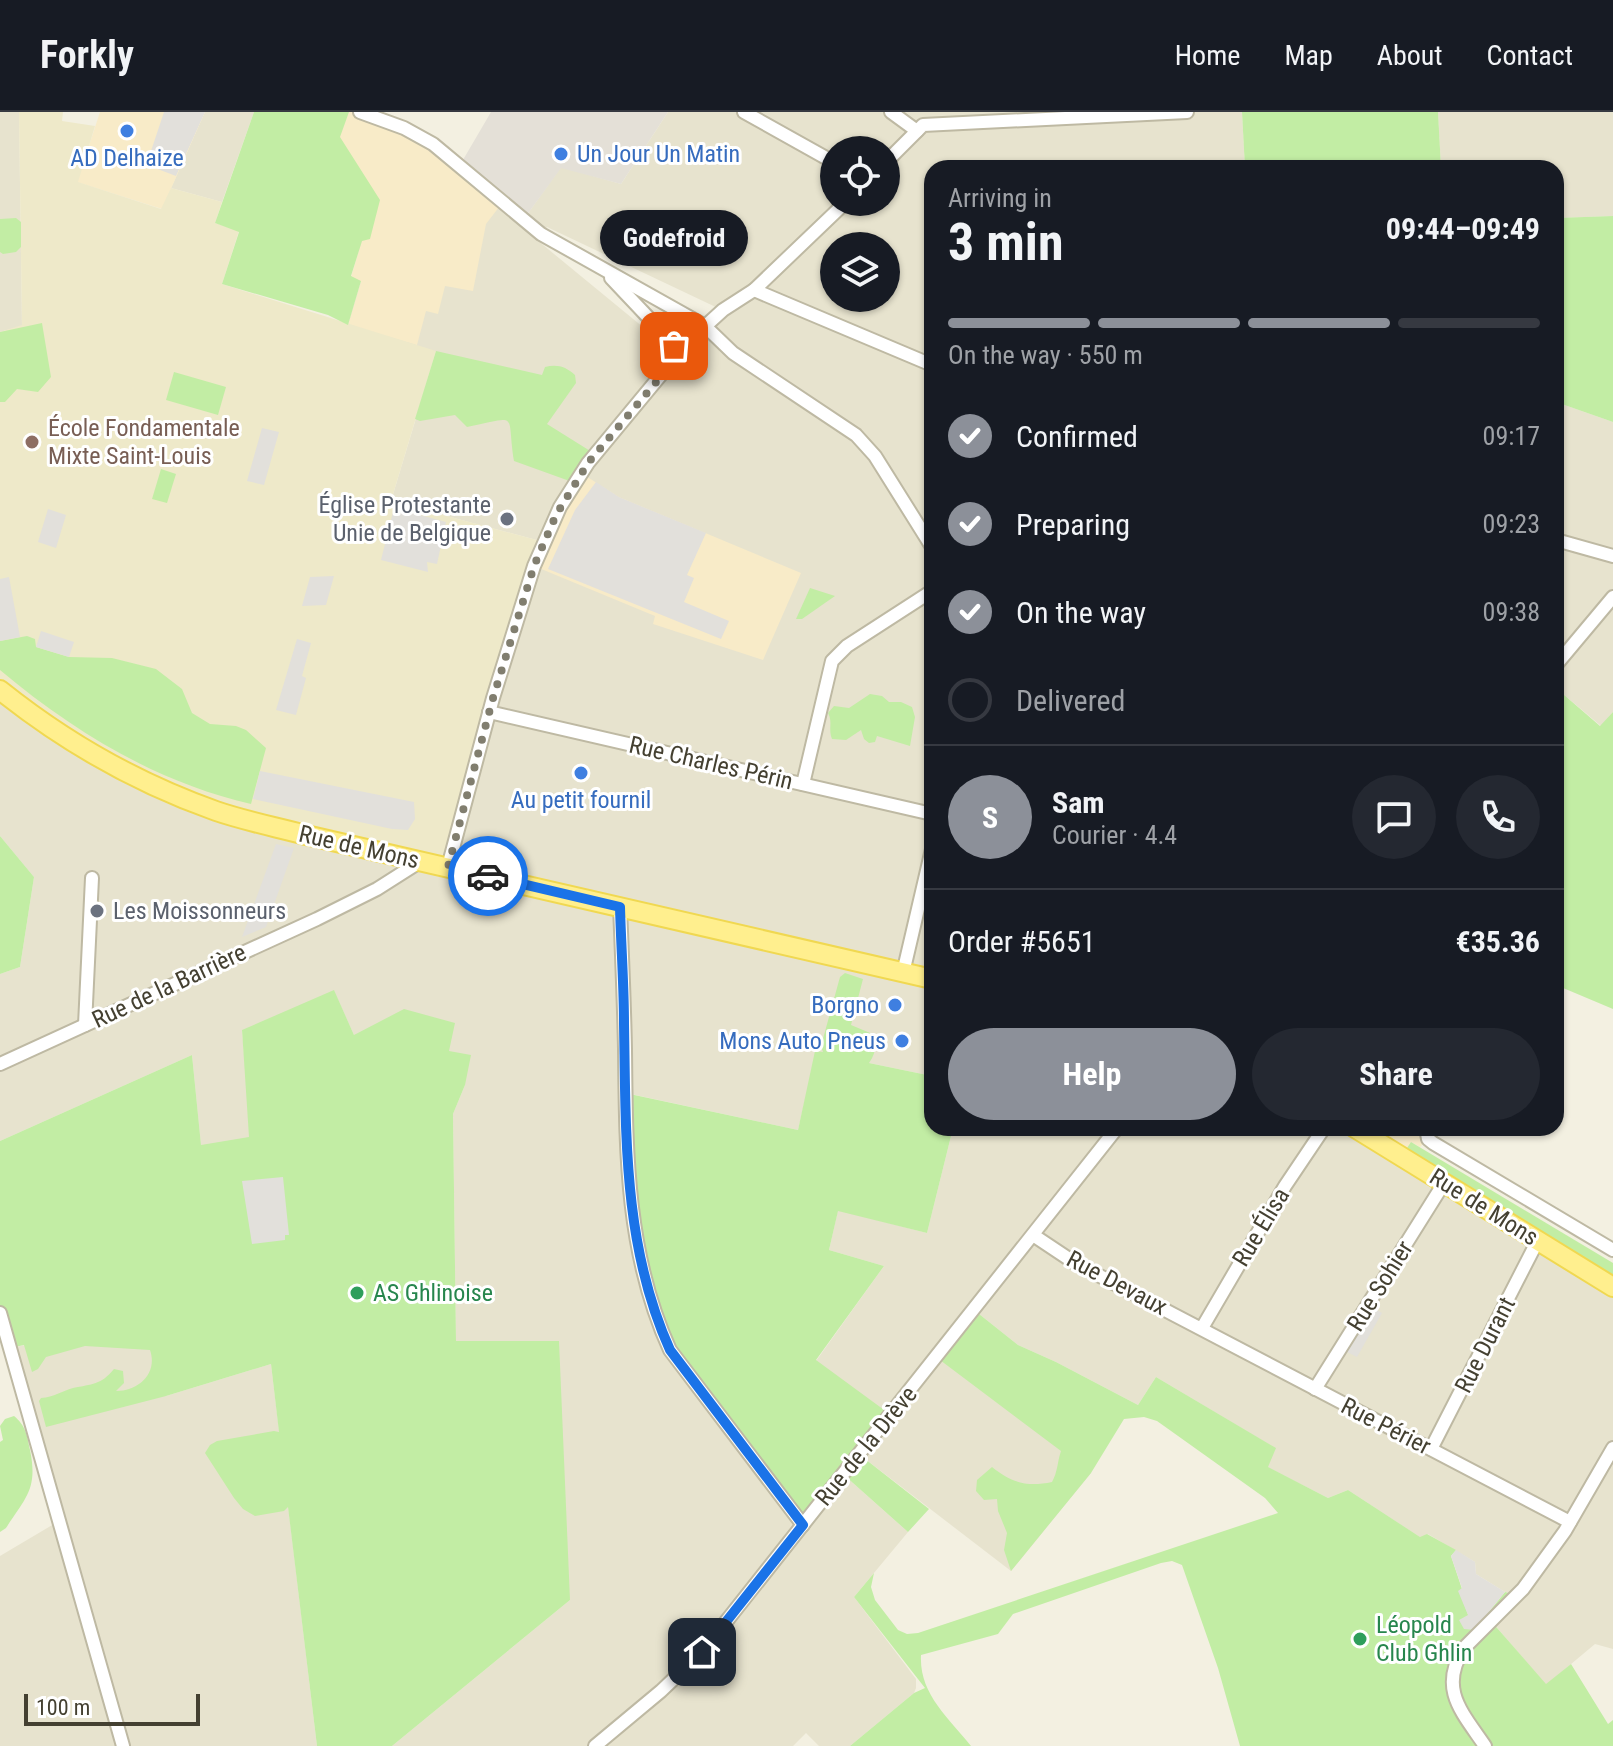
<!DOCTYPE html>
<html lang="en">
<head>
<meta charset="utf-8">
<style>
	:root { --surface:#171b24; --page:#242831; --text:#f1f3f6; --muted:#9ea1a6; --line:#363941; --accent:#8c9099 }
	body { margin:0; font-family:"Roboto Condensed",sans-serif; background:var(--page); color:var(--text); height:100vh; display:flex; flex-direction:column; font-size:30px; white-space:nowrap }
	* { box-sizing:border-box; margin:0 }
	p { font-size:26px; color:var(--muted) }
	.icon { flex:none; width:44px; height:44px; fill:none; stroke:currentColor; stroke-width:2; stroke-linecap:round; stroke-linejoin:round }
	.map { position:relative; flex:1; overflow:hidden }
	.sheet { position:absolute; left:924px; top:48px; width:640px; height:976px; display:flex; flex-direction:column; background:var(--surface); border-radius:24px; box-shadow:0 2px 6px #0004 }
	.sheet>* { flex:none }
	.tools { position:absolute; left:820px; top:24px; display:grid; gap:16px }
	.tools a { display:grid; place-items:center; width:80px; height:80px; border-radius:50%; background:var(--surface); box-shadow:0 2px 6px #0004; font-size:40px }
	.scale { position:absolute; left:24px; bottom:20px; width:176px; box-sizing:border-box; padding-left:8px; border:4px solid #444031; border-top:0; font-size:22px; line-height:28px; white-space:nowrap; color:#444031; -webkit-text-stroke:6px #fff; paint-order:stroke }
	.pin { position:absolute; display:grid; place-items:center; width:68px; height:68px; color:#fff; margin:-34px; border-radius:16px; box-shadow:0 4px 12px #0006 }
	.courier { position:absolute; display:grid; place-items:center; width:80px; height:80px; margin:-40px; border:6px solid #1a73e8; border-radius:50%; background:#fff; color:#222; box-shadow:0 2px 10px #0007 }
	.bubble { position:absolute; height:56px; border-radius:28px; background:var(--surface); box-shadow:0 2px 6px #0004; font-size:26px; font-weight:700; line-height:56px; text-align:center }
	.head em { font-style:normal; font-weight:700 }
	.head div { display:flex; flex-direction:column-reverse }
	.head { display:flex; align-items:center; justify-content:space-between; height:136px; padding:0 24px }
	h1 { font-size:52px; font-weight:700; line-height:60px }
	.bar { display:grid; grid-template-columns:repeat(4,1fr); gap:12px 8px; align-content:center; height:96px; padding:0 24px }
	.bar i { height:10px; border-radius:6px; background:var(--line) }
	.bar .active { background:var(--accent) }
	.bar p { grid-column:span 4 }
	.line { display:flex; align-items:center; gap:20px; padding:0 24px; border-top:2px solid var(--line) }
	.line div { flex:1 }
	.round { display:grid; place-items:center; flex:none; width:84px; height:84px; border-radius:42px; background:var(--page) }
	ol { padding:0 24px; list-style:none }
	li { display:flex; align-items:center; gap:24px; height:88px }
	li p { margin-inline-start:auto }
	li .icon { padding:8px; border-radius:50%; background:var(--accent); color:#fff; stroke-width:4 }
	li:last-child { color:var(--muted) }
	li i { width:44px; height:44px; border:4px solid var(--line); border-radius:50% }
	.button { display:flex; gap:16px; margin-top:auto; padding:16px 24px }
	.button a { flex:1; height:92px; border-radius:48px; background:var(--accent); color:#fff; font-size:32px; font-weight:700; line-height:92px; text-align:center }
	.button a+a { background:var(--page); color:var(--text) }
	header { display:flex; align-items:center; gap:48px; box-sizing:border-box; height:112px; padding:0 40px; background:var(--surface); border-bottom:2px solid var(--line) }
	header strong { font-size:38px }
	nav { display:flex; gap:44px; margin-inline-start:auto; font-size:28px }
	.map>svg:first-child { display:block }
	.residential { fill:#e7e3ce; fill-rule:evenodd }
	.commercial { fill:#f8ebc8 }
	.industrial { fill:#e4e0d7 }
	.education { fill:#eee9c9 }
	.green { fill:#c2eda4 }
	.parking { fill:#e2e0db }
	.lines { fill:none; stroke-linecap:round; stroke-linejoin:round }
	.street-casing { stroke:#beb9a3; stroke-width:16 }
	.primary-casing { stroke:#f0d851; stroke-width:22 }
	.street { stroke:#fff; stroke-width:12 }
	.primary { stroke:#ffef8e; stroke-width:18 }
	.done { stroke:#817e6f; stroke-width:8; stroke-dasharray:0 14.4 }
	.route { stroke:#1a73e8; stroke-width:10 }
	.shop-dot { fill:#3f7fe0; stroke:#fff; stroke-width:3 }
	.education-dot { fill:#8d6e63; stroke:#fff; stroke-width:3 }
	.worship-dot { fill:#6b7280; stroke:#fff; stroke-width:3 }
	.leisure-dot { fill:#2e9e5b; stroke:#fff; stroke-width:3 }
	.labels { text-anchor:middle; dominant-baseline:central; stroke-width:6; stroke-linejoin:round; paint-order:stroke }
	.shop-label { font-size:24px; fill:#366cbe; stroke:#fff }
	.education-label { font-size:24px; fill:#785e54; stroke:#fff; text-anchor:start }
	.worship-label { font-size:24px; fill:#5b616d; stroke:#fff; text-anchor:end }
	.street-label { font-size:24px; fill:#444031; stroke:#fff }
	.leisure-label { font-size:24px; fill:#27864d; stroke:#fff; text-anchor:start }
</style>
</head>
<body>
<header>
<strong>Forkly</strong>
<nav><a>Home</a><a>Map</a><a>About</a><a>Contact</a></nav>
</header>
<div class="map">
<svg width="1613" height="1634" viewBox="0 0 1613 1634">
	<rect width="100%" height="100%" fill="#f3f0e1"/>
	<g class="residential">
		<path d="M 0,0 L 19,0 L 22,214 L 0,220 Z"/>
		<path d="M 205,0 L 254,0 L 222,90 L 171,76 Z"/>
		<path d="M 349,0 L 524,107 L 561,55 L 621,72 L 668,0 L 1242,0 L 1245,56 L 932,56 L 932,964 L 816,940 L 798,1018 L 626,981 L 844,1363 L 908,1420 L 854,1485 L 916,1567 L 916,1576 L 914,1581 L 850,1634 L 819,1634 L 806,1621 L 793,1634 L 392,1634 L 570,1488 L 456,1229 L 453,1002 L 465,973 L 354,923 L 334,879 L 242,919 L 255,1068 L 201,1034 L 192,943 L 0,1029 L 0,862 L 20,855 L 34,765 L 0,724 L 0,577 L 544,430 L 391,389 L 436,240 L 348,213 L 361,170 ZM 834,38 L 886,38 L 886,90 L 834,90 ZM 547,115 L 722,198 L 677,243 L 537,128 ZM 834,134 L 886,134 L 886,186 L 834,186 Z"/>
		<path d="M 1438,0 L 1613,0 L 1613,104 L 1556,106 L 1556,56 L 1441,56 Z"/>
		<path d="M 1556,290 L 1613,310 L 1613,600 L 1601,614 L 1556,576 Z"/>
		<path d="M 953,1016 L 1355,1016 L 1613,1175 L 1613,1537 L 1595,1532 L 1546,1573 L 1493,1511 L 1517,1483 L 1505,1480 L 1476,1462 L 1475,1450 L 1428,1422 L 1421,1426 L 1348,1378 L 1328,1386 L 1267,1355 L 1275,1336 L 1156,1265 L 1138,1293 L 1056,1250 L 1018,1233 L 974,1198 L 1091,1361 L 1011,1459 L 860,1343 L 816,1249 L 884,1154 L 829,1138 L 838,1098 L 927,1121 Z"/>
		<path d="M 142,1211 L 166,1284 L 271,1252 L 317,1634 L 0,1634 L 0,1444 L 59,1409 L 10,1236 Z"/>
	</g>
	<g class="commercial">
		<path d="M 100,0 L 205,0 L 162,97 L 77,70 Z"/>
		<path d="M 349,0 L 360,0 L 404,16 L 503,90 L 486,112 L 473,179 L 445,174 L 438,202 L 426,199 L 417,233 L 348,213 L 361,170 L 351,165 L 362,128 L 339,25 Z"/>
		<path d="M 581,361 L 619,385 L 801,461 L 763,548 L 653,512 L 655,504 L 534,454 Z"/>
		<path d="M 1355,1016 L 1426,1016 L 1428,1027 L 1420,1035 L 1411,1030 L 1408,1040 Z"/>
	</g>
	<path class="industrial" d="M 491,0 L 668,0 L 621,72 L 561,56 L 524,107 L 460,53 Z"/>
	<path class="education" d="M 19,0 L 63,0 L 62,9 L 95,14 L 78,70 L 161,97 L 171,76 L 222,90 L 215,111 L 239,119 L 222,172 L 436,239 L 391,389 L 544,430 L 448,755 L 191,690 L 0,578 L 0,220 L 22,213 Z"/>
	<g class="green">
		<path d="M 254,0 L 349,0 L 340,25 L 380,88 L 370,127 L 362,129 L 351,164 L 361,169 L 348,213 L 328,203 L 222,172 L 239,120 L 215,111 Z"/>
		<path d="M 1242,0 L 1438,0 L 1441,56 L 1245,56 Z"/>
		<path d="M 1613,104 L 1613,310 L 1556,290 L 1556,106 Z"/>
		<path d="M 16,106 L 21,110 L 21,135 L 16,140 L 3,142 L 0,140 L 0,107 Z"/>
		<path d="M 42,211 L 51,265 L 38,280 L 17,277 L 5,290 L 0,290 L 0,220 Z"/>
		<path d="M 436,239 L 542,263 L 545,255 C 558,252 566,255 575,263 L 576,271 L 547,312 L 595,342 L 575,371 L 514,349 C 506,300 521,304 467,315 L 455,303 L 420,309 L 415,307 Z"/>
		<path d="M 174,260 L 226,275 L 218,303 L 166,288 Z"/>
		<path d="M 161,357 L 176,362 L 167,391 L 152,387 Z"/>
		<path d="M 810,476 L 835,484 L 802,507 L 796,507 Z"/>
		<path d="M 27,524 L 35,527 L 36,535 L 69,545 L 112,546 L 156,557 L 182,577 L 192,601 L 210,612 L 236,614 L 246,618 L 266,636 L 251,692 C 156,670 74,620 0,558 L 0,529 Z"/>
		<path d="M 1556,576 L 1600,614 L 1613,600 L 1613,897 L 1556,873 Z"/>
		<path d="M 870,582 L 882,584 L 889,590 L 901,590 L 912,595 L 915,605 L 910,634 L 877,624 L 875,630 L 869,631 L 864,627 L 861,618 L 846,628 L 832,627 C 828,617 833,610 828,601 L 834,594 L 849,596 Z"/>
		<path d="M 0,724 L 34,765 L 20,855 L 0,862 Z"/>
		<path d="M 845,861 L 863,867 L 851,913 L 875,923 C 877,933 875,943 869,951 L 932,964 L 932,1016 L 953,1016 L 927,1121 L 838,1099 L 829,1138 L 884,1154 L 816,1248 L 891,1303 L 860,1343 L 929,1397 L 908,1420 L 844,1363 L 803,1413 L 670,1238 L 636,1132 L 625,981 L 798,1018 L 815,939 L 823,940 L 821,934 L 840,865 Z"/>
		<path d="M 334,878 L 354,923 L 404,897 L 455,911 L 449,939 L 471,943 L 465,973 L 453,1002 L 456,1229 L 559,1229 L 570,1488 L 392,1634 L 317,1634 L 288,1395 L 284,1399 L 255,1404 L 243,1397 L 234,1386 L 205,1341 L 210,1333 L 217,1329 L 274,1319 L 279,1320 L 271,1252 L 166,1284 L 46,1315 L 39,1289 L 41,1286 C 54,1285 62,1279 73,1276 C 92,1272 101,1273 114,1257 L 123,1259 L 124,1271 L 116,1279 C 139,1279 158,1261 150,1238 L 85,1234 L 46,1245 L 38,1257 L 32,1260 L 24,1233 L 10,1236 L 0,1201 L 0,1029 L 192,943 L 201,1033 L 249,1025 L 242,918 Z"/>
		<path d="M 1411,1030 L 1613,1151 L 1613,1163 L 1408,1040 L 1407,1036 Z"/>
		<path d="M 974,1198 L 1018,1233 L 1056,1250 L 1138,1293 L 1156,1265 L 1276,1336 L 1268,1355 L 1328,1386 L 1348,1378 L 1420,1425 L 1427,1422 L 1456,1438 L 1451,1444 L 1462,1477 L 1459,1479 L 1474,1518 L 1505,1480 L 1517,1483 L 1491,1509 L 1546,1572 L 1571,1552 L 1608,1612 L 1613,1608 L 1613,1634 L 1240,1634 L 1218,1556 L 1182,1453 L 1172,1449 L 1161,1451 L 1013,1502 L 998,1522 L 921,1543 C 919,1582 948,1605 971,1634 L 850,1634 L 914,1581 L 925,1576 L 854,1485 L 874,1461 L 871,1475 L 875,1488 L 898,1518 L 907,1522 L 918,1521 L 1278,1401 L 1265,1386 L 1157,1309 L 1144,1305 L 1124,1307 L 1091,1361 L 1011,1459 L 1004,1438 L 1007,1421 L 998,1399 L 997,1387 L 984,1388 L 976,1379 L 977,1368 L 992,1355 C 1012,1371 1027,1375 1052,1370 C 1058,1359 1057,1351 1061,1339 L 936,1245 Z"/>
		<path d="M 14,1304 C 26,1314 27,1323 30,1338 C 38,1377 26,1385 6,1416 L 0,1420 L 0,1330 L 3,1328 L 0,1314 L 5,1307 Z"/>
	</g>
	<g class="parking">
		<path d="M 164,0 L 205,0 L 176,64 L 155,56 L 159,45 L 150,42 Z"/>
		<path d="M 262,316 L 279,320 L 264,373 L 247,369 Z"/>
		<path d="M 596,370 L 619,385 L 706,421 L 687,463 L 694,466 L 684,490 L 729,509 L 721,527 L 548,457 L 575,398 Z"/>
		<path d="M 394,396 L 446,410 L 437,452 L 427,450 L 428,460 L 381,448 Z"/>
		<path d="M 48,397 L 66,403 L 56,436 L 38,430 Z"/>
		<path d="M 334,464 L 326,493 L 302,494 L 310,465 Z"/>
		<path d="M 9,465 L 20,525 L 0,529 L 0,467 Z"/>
		<path d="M 41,519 L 74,530 L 69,545 L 36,535 Z"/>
		<path d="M 297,527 L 311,531 L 302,564 L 306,566 L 296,603 L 276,598 Z"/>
		<path d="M 260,659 L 414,690 L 415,707 L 408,718 L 392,717 L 253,687 Z"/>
		<path d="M 276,732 L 294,736 L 266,815 L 242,825 Z"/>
		<path d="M 283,1065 L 289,1123 L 285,1123 L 285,1128 L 252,1132 L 242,1069 Z"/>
		<path d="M 1368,1193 L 1382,1201 L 1357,1245 L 1341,1237 Z"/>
		<path d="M 1456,1438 L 1475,1450 L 1476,1462 L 1505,1480 L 1474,1518 L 1464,1517 L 1459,1508 L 1468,1503 L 1458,1479 L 1462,1476 L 1451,1444 Z"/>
	</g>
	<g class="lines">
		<defs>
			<g id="street">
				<path d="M 360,0 L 404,16 L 433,32 L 541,122 L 705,214 L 733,241 L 856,323 L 875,344 L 932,435"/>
				<path d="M 744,0 L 828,47 L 834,53"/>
				<path d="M 891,0 L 917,19"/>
				<path d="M 886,50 L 923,13 L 1187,0"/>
				<path d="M 611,166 L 662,220 L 678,244"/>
				<path d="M 754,178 L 932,253"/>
				<path d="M 1556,428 L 1613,444"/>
				<path d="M 1556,553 L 1613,485"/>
				<path d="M 489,600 L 932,702"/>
				<path d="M 803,672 L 832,549 L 847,534 L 932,479"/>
				<path d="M 448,755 L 493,586 L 534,454 L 560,395 L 588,351 L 689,229 L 723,198 L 754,178 L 846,90"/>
				<path d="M 620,795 C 622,842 624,889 625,937 C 626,1040 626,1142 670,1238 L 803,1413"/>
				<path d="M 903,861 L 932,737"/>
				<path d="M 85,913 L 92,766"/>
				<path d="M 0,952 L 317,807 L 377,777 L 421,749"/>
				<path d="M 1426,1016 L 1428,1027 L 1433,1031 L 1613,1138"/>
				<path d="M 1033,1123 L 1075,1151 L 1570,1410"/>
				<path d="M 0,1201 L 123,1634"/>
				<path d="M 1202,1216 L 1285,1074 L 1324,1016"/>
				<path d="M 1315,1277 L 1444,1071"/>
				<path d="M 1431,1337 L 1538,1128"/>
				<path d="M 595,1634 L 661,1579 L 702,1540 L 1117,1016"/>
				<path d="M 1485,1634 C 1462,1600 1438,1577 1464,1536 L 1523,1477 L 1565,1419 L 1613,1336"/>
			</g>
			<g id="primary">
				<path d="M 0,578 C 65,630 137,671 216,699 C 245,709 276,715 306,723 L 932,867"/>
				<path d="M 1355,1016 L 1613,1175"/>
			</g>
		</defs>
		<use href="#street" class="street-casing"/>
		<use href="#primary" class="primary-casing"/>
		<use href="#street" class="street"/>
		<use href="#primary" class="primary"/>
	</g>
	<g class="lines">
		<path class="done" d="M 488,764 L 448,755 L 493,586 L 534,454 L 556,403 L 588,351 L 678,244 L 674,234"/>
		<path class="route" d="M 488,764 L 620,795 C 621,834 624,873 624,912 C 626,1023 623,1134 670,1238 L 803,1413 L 702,1540"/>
	</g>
	<g class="shop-dot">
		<circle cx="127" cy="19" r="8"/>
		<circle cx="561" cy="42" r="8"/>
		<circle cx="581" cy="661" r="8"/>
		<circle cx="895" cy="893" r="8"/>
		<circle cx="902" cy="929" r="8"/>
	</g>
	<circle class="education-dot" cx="32" cy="330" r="8"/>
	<g class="worship-dot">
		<circle cx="507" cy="407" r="8"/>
		<circle cx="97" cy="799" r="8"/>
	</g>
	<g class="leisure-dot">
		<circle cx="357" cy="1181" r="8"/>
		<circle cx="1360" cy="1527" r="8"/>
	</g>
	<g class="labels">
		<g class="shop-label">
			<text x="577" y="42" text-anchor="start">Un Jour Un Matin</text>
			<text x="127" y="46">AD Delhaize</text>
			<text x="581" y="688">Au petit fournil</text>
			<text x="879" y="893" text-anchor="end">Borgno</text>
			<text x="886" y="929" text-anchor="end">Mons Auto Pneus</text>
		</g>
		<g class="education-label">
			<text x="48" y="316">École Fondamentale<tspan x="48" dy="28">Mixte Saint-Louis</tspan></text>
		</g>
		<g class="worship-label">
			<text x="491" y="393">Église Protestante<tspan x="491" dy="28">Unie de Belgique</tspan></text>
			<text x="113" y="799" text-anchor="start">Les Moissonneurs</text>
		</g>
		<g class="street-label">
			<text transform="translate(711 651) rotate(13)">Rue Charles Périn</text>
			<text transform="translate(359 735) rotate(13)">Rue de Mons</text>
			<text transform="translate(169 874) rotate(-25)">Rue de la Barrière</text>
			<text transform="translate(1484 1095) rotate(32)">Rue de Mons</text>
			<text transform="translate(1261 1115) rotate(-59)">Rue Élisa</text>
			<text transform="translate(1117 1171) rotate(28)">Rue Devaux</text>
			<text transform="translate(1380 1174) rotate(-58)">Rue Sohier</text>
			<text transform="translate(1485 1233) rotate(-63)">Rue Durant</text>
			<text transform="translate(1386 1314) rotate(27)">Rue Périer</text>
			<text transform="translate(866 1334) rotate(-51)">Rue de la Drève</text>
		</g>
		<g class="leisure-label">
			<text x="373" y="1181">AS Ghlinoise</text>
			<text x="1376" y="1513">Léopold<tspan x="1376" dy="28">Club Ghlin</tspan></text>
		</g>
	</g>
</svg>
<div class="tools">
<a><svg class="icon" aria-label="locate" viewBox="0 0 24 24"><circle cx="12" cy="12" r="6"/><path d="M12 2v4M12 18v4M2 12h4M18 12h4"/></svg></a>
<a><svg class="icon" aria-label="layers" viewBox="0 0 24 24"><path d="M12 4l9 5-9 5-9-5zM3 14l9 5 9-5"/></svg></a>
</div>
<div class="scale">100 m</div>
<div class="pin" style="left:674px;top:234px;background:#ea580c"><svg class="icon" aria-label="bag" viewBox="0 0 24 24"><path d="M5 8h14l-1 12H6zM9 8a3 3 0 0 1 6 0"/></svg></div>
<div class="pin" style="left:702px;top:1540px;background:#1f2937"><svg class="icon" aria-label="home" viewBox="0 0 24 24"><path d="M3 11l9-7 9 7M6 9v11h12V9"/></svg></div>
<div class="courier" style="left:488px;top:764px"><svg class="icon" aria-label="car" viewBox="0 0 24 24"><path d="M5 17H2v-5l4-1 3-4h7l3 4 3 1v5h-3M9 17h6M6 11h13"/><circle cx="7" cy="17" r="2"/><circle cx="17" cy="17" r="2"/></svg></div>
<div class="bubble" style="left:600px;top:98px;width:148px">Godefroid</div>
<section class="sheet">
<div class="head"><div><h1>3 min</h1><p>Arriving in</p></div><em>09:44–09:49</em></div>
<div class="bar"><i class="active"></i><i class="active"></i><i class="active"></i><i></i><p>On the way · 550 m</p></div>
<ol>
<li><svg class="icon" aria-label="check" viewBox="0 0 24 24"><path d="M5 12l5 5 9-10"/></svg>Confirmed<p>09:17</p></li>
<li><svg class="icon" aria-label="check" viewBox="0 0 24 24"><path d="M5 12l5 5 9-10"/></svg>Preparing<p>09:23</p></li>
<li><svg class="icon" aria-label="check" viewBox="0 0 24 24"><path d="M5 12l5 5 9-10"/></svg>On the way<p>09:38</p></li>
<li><i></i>Delivered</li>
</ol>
<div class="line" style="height:144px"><b class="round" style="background:var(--accent);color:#fff">S</b><div><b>Sam</b><p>Courier · 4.4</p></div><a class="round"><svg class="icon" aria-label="chat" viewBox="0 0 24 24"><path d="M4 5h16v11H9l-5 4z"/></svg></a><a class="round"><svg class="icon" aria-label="phone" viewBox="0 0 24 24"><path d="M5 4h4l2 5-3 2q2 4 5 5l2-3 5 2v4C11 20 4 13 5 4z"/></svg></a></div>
<div class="line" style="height:104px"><div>Order #5651</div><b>€35.36</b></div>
<div class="button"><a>Help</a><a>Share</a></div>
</section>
</div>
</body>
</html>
